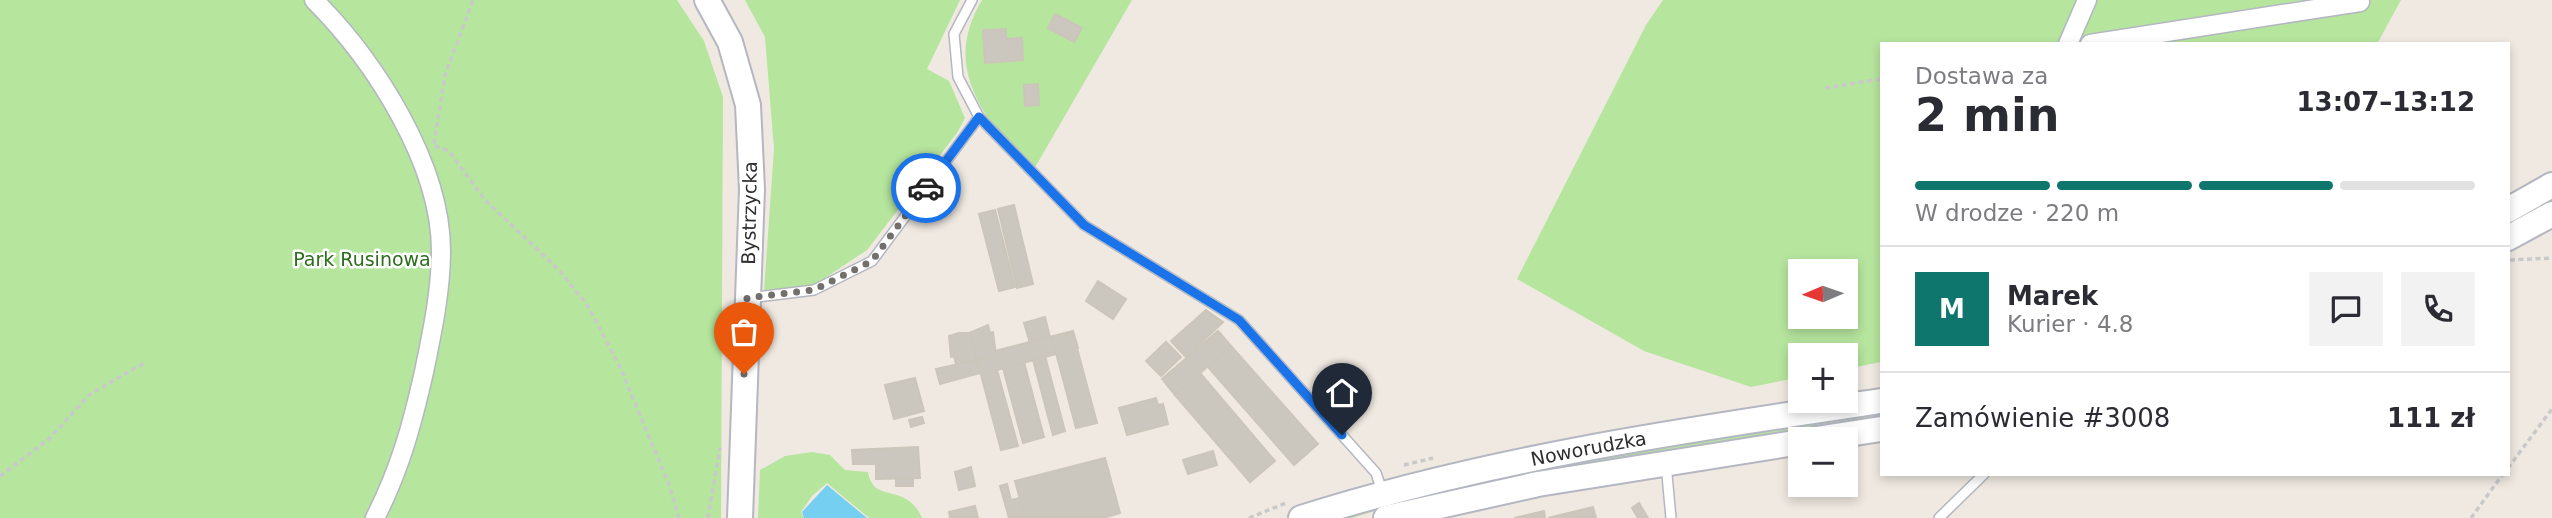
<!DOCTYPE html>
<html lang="pl">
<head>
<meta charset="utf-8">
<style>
	:root { --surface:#fff; --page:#f2f2f3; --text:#2b2b33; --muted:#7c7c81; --line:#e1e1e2; --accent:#0f766e }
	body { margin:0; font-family:"DejaVu Sans",sans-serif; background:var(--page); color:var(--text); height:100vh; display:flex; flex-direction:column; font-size:26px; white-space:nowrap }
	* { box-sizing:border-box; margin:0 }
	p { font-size:23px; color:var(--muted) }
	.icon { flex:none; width:38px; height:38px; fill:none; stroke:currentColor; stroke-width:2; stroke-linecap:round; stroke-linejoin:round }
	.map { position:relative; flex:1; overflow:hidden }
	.panel { position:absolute; left:1880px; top:42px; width:630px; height:434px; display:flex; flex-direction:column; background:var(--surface); border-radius:0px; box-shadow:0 4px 10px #0003 }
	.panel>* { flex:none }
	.needle { width:46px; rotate:268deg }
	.fabs { position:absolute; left:1788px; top:259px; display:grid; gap:14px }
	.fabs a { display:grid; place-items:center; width:70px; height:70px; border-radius:0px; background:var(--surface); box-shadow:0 4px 10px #0003; font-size:35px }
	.pin { position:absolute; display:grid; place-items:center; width:60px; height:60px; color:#fff; margin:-72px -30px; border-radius:50% 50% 50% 0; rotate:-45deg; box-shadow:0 0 7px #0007 }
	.pin .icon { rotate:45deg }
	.courier { position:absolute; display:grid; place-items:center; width:70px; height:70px; margin:-35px; border:5px solid #1a73e8; border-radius:50%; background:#fff; color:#222; box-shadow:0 2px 9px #0007 }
	.head em { font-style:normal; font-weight:700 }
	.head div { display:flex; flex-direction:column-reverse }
	.head { display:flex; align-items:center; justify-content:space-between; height:119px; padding:0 35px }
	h1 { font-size:46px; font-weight:700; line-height:52px }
	.bar { display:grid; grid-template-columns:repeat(4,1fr); gap:10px 7px; align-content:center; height:84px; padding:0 35px }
	.bar i { height:9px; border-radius:5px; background:var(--line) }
	.bar .current { background:var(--accent) }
	.bar p { grid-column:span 4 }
	.line { display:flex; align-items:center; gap:18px; padding:0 35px; border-top:2px solid var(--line) }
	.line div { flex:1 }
	.round { display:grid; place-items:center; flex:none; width:74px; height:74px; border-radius:0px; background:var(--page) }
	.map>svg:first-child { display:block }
	.green { fill:#b6e59e; fill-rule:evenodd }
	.water { fill:#75cff0 }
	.building { fill:#cbc7bf; stroke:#cbc5ba; stroke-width:2 }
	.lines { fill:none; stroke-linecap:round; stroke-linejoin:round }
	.lane-casing { stroke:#b4b7c1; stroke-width:12 }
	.street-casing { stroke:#b4b7c1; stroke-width:21 }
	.secondary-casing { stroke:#b4b7c1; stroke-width:28 }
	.path { stroke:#c9c9c9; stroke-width:3.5; stroke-dasharray:5 3.5; stroke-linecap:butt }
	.lane { stroke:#fff; stroke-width:9 }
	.street { stroke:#fff; stroke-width:18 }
	.secondary { stroke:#fff; stroke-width:24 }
	.done { stroke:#726f6d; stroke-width:7; stroke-dasharray:0 12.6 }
	.route { stroke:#1a73e8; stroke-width:9 }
	.labels { text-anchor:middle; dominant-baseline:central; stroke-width:5; stroke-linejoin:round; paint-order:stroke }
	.street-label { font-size:19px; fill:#2e2e2e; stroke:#fff }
	.park-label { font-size:19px; fill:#2c6e1b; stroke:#fff }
</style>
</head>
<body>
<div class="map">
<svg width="2552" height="518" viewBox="0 0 2552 518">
	<rect width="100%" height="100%" fill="#efe9e1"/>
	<g class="green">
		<path d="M 0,0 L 677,0 L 704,41 L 723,97 L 721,518 L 0,518 Z"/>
		<path d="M 745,0 L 960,0 L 927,69 L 949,81 L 965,118 L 957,133 L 867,250 L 813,286 L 764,291 L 774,149 L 765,37 Z"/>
		<path d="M 982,0 L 1132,0 L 1030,176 C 989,119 939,72 982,0 Z"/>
		<path d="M 1663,0 L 2401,0 L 2377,44 L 1881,44 L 1881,362 L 1846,369 L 1846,355 L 1801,355 L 1801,377 L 1751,387 L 1644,351 L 1517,279 L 1646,25 ZM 1801,271 L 1846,271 L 1846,317 L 1801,317 Z"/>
		<path d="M 1881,412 L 1881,419 L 1689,448 L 1377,510 L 1352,518 L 1331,518 L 1533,467 Z"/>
		<path d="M 812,452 L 830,455 L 845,470 L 868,472 C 873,505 906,481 922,518 L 869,518 L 827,483 L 812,496 L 801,512 L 804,518 L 758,518 L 760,470 L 785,456 Z"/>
	</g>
	<path class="water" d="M 827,485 L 867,518 L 804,518 L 802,512 Z"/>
	<g class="building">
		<path d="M 1055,14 L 1082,28 L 1074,42 L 1048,28 Z"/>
		<path d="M 1006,29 L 1006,39 L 1022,38 L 1023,60 L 985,63 L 983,30 Z"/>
		<path d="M 1038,84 L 1039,105 L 1025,106 L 1024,85 Z"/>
		<path d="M 1014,205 L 1033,284 L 1017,288 L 998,209 Z"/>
		<path d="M 995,210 L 1015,287 L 999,291 L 979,214 Z"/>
		<path d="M 1098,281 L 1126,299 L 1113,319 L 1086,301 Z"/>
		<path d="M 1206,310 L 1223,322 L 1186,357 L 1171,341 Z"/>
		<path d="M 1045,317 L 1050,337 L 1030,343 L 1024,323 Z"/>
		<path d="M 988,325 L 990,333 L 993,332 L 996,355 L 977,360 L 969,333 Z"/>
		<path d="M 1073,331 L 1078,348 L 997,370 L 1018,446 L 1001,450 L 977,360 L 996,355 L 995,351 Z"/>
		<path d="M 1218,331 L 1231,346 L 1175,395 L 1162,379 Z"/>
		<path d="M 959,333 L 969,333 L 977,360 L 956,364 L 954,356 L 951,357 L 949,336 Z"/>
		<path d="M 1073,333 L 1097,423 L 1076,428 L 1052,338 Z"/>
		<path d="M 1166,342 L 1181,357 L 1161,376 L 1146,361 Z"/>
		<path d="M 1231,346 L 1318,444 L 1294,465 L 1208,367 Z"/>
		<path d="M 1045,356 L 1065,431 L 1053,435 L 1033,360 Z"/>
		<path d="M 977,360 L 980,373 L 940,384 L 936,369 Z"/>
		<path d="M 1024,362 L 1044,437 L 1023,443 L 1003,368 Z"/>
		<path d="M 1200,373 L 1275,461 L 1250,482 L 1175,395 Z"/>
		<path d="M 915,378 L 924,411 L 894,419 L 885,385 Z"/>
		<path d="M 1156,398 L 1158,405 L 1163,404 L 1168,424 L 1127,435 L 1119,408 Z"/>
		<path d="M 922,417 L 924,423 L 911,427 L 909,420 Z"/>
		<path d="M 918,447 L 920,478 L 876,479 L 876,464 L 853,464 L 852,450 Z"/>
		<path d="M 1213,451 L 1217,465 L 1188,474 L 1183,460 Z"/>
		<path d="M 1105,458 L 1120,513 L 1103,518 L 1025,518 L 1015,481 Z"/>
		<path d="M 971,467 L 975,486 L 959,490 L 955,472 Z"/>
		<path d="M 913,478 L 913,486 L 896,486 L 896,479 Z"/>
		<path d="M 1007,484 L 1011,500 L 1020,498 L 1025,518 L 1009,518 L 1000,486 Z"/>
		<path d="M 1639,503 L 1648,518 L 1638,518 L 1632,508 Z"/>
		<path d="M 975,506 L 978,518 L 950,518 L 949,512 Z"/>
		<path d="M 1593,507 L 1596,518 L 1548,518 Z"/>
		<path d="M 1544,511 L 1545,518 L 1514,518 Z"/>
	</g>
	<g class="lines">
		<defs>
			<g id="lane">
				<path d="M 972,0 L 954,34 L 958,77 L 979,117 L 1084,225 L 1239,320 L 1376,473 L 1382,491"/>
				<path d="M 749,298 L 814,290 L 872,261 L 979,117"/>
				<path d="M 1666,464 L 1671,518"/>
				<path d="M 1939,518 L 1984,474"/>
			</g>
			<g id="street">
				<path d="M 314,0 C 374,60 441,163 441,251 C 441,291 432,333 424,372 C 412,425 400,469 375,518"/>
				<path d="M 2068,44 L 2087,0"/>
				<path d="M 2090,44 L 2360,2"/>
			</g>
			<g id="secondary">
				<path d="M 707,0 L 730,42 L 748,105 L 752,189 L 740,518"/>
				<path d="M 2508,210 L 2552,185"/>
				<path d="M 2508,238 L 2552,214"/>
				<path d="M 1816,439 L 1881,429"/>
				<path id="s1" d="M 1301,518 C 1490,458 1686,430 1881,401"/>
				<path d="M 1386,518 L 1538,484 L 1801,442"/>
			</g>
		</defs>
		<use href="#lane" class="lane-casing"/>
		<use href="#street" class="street-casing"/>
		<use href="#secondary" class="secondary-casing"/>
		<g class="path">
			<path d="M 1825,88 L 1881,79"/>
			<path d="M 434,144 L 445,75 L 473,0"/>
			<path d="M 435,146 L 449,151 L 485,200 L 559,270 L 588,306 L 619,365 L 668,482 L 679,518"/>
			<path d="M 2510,260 L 2552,258"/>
			<path d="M 1404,465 L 1433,458"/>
			<path d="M 2508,468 L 2552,409"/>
			<path d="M 0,476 L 49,439 L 90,394 L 146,362"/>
			<path d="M 708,518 L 720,448"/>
			<path d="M 1249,518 L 1286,503"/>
			<path d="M 2471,518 L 2503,474"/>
		</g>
		<use href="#lane" class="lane"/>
		<use href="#street" class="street"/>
		<use href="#secondary" class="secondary"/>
	</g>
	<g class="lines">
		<path class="done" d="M 744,374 L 747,298 L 814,290 L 872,261 L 926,188"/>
		<path class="route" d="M 926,188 L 979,117 L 1084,225 L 1239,320 L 1342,435"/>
	</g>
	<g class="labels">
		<g class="street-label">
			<text transform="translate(749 213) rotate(-89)">Bystrzycka</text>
			<text stroke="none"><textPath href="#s1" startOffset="296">Noworudzka</textPath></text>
		</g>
		<g class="park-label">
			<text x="362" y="259">Park Rusinowa</text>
		</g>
	</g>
</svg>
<div class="fabs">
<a><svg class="needle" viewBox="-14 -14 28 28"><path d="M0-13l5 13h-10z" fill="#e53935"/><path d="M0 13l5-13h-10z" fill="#7c7c81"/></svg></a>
<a>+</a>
<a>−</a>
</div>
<div class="pin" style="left:744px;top:374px;background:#ea580c"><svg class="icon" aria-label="bag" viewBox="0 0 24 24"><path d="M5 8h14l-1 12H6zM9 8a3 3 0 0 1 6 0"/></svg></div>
<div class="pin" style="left:1342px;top:435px;background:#1f2937"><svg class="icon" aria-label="home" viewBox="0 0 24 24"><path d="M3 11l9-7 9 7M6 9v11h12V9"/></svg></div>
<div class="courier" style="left:926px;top:188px"><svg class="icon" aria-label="car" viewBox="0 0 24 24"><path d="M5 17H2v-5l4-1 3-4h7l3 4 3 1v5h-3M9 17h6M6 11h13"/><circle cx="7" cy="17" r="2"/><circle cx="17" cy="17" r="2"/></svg></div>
<section class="panel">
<div class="head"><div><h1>2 min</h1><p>Dostawa za</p></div><em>13:07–13:12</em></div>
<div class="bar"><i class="current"></i><i class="current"></i><i class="current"></i><i></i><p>W drodze · 220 m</p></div>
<div class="line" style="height:126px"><b class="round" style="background:var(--accent);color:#fff">M</b><div><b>Marek</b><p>Kurier · 4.8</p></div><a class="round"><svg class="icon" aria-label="chat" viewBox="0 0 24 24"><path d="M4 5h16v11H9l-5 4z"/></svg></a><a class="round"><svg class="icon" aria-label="phone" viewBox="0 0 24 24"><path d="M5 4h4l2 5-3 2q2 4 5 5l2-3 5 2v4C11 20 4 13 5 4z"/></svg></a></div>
<div class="line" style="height:91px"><div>Zamówienie #3008</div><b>111 zł</b></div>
</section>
</div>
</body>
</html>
